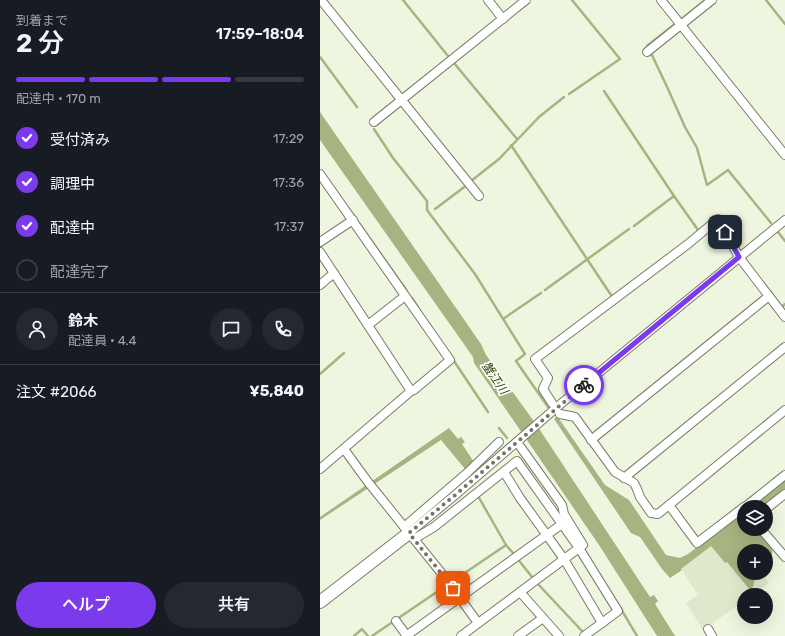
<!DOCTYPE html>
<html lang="ja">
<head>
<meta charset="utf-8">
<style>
	:root { --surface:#171b24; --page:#242831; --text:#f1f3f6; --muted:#9ea1a6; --line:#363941; --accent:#7c3aed }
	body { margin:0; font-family:Rubik,"Noto Sans JP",sans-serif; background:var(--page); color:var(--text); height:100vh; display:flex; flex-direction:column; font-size:15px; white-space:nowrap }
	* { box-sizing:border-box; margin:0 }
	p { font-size:13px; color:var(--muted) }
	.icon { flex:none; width:22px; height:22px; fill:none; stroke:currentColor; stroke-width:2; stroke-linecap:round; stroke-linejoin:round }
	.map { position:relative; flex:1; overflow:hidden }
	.side { display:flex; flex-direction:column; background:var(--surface); width:320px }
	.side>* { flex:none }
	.controls { position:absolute; left:417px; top:500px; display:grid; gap:8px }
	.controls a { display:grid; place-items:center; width:36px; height:36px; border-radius:50%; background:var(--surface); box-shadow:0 4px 16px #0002; font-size:20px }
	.pin { position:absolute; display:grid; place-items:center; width:34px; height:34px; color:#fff; margin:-17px; border-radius:8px; box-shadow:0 2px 6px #0006 }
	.courier { position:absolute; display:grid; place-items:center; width:40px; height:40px; margin:-20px; border:3px solid #7c3aed; border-radius:50%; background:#fff; color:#222; box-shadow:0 1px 5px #0007 }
	.head em { font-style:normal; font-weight:600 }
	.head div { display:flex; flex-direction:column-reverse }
	.head { display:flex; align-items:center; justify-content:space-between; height:68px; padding:0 16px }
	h1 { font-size:26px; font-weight:600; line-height:30px }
	.bar { display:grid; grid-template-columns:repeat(4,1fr); gap:6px 4px; align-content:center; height:48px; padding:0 16px }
	.bar i { height:5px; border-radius:3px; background:var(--line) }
	.bar .current { background:var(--accent) }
	.bar p { grid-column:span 4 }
	.line { display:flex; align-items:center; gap:10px; padding:0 16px; border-top:1px solid var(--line) }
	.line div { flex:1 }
	.round { display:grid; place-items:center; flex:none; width:42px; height:42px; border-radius:21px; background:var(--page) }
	ol { padding:0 16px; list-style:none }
	li { display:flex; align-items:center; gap:12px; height:44px }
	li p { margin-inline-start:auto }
	li .icon { padding:4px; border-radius:50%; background:var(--accent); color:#fff; stroke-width:4 }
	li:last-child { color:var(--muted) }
	li i { width:22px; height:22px; border:2px solid var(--line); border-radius:50% }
	.button { display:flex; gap:8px; margin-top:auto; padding:8px 16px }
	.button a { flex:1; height:46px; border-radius:24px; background:var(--accent); color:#fff; font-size:16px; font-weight:600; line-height:46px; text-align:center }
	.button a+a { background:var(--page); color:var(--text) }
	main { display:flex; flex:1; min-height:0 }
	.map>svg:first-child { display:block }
	.built { fill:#e0e8cc }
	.water { fill:#a5b480 }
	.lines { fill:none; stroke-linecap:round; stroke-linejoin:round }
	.stream { stroke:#a5b480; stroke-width:2.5 }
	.street-casing { stroke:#777d6a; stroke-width:10 }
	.secondary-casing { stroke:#777d6a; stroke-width:14 }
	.street { stroke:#fff; stroke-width:8 }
	.secondary { stroke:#fff; stroke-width:12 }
	.done { stroke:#727568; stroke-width:4; stroke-dasharray:0 7.2 }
	.route { stroke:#7c3aed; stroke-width:5 }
	.labels { text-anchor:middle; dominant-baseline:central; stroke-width:3.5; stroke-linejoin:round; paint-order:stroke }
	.water-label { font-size:12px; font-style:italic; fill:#323e01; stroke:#fff }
</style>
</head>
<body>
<main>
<section class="side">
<div class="head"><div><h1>2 分</h1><p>到着まで</p></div><em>17:59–18:04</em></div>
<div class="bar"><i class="current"></i><i class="current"></i><i class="current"></i><i></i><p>配達中 · 170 m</p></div>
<ol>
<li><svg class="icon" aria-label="check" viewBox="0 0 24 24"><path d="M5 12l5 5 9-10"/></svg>受付済み<p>17:29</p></li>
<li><svg class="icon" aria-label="check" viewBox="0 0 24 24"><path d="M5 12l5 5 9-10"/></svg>調理中<p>17:36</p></li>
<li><svg class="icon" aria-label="check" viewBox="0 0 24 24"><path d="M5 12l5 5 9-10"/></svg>配達中<p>17:37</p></li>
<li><i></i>配達完了</li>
</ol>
<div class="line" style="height:72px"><a class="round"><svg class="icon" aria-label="person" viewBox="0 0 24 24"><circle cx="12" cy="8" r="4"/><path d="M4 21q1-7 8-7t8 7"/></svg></a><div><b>鈴木</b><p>配達員 · 4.4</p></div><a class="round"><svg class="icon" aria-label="chat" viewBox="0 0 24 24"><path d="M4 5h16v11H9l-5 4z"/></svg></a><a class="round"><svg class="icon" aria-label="phone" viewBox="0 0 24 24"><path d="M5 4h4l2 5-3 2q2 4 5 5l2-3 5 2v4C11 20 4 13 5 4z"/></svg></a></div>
<div class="line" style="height:52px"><div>注文 #2066</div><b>¥5,840</b></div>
<div class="button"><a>ヘルプ</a><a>共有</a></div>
</section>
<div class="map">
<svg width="465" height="636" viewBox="0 0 465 636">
	<rect width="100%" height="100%" fill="#eff6e0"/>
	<path class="built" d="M 391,545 L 405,563 L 407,561 L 433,587 L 436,573 L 442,573 L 449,583 L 432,595 L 424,595 L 424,601 L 383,630 L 366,603 L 378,595 L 361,569 Z"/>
	<g class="water">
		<path d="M 0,112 L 161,344 L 166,355 L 218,427 L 330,597 L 334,595 L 338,601 L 335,604 L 355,636 L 337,636 L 279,545 L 154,363 L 153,357 L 0,140 Z"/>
		<path d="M 237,416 L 285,485 L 309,500 L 346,555 L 360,558 L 368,554 L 424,511 L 424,529 L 437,529 L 453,547 L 452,556 L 446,561 L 446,551 L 424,551 L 424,573 L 436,573 L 433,587 L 430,590 L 407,562 L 405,563 L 391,546 L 361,569 L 362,570 L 350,578 L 342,569 L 320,537 L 311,533 L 234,419 Z"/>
		<path d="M 129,428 L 138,439 L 141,437 L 145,442 L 142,444 L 154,462 L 145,469 L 121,440 L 0,520 L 0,517 Z"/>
		<path d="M 465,478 L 465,490 L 443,507 L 429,507 Z"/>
	</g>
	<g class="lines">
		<g class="stream">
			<path d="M 83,0 L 128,56"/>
			<path d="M 446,0 L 465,24"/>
			<path d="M 363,18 L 385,0"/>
			<path d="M 327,46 L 355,24"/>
			<path d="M 331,53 L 348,89 L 365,127 L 377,148 L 387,185 L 408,170 L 451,223"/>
			<path d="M 0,57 L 37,107"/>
			<path d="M 134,63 L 197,139"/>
			<path d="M 284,91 L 354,196 L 314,226"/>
			<path d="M 249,94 L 300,59 L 252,0"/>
			<path d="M 54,129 L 73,158 L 107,201 L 107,210 L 155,274 L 205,354 L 196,361 L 228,407"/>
			<path d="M 191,145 L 291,295"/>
			<path d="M 151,181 L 179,159 L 219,117 L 244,97"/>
			<path d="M 354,196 L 378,230"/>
			<path d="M 29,209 L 87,291"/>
			<path d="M 115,209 L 147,185"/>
			<path d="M 458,232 L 465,241"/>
			<path d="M 225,290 L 309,229"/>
			<path d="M 92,298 L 98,307"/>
			<path d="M 463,306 L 465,304"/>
			<path d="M 183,319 L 221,293"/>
			<path d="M 132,358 L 168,412"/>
			<path d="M 0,374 L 24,353"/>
			<path d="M 179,428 L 187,438"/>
			<path d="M 158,496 L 186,545 L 193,553"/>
			<path d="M 197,558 L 212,577"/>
			<path d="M 133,581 L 186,545"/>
			<path d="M 217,583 L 262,631"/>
			<path d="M 301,609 L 317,636"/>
			<path d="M 34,636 L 42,629 L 48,636"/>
			<path d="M 52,636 L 127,585"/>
		</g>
		<defs>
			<g id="street">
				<path d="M 1,0 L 159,196"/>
				<path d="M 168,0 L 183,19"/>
				<path d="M 341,0 L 465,155"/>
				<path d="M 327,52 L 392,0"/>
				<path d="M 54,122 L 206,0"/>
				<path d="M 0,174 L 130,360 L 94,390 L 91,391 L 0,469"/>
				<path d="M 0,242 L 33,220"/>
				<path d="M 0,252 L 91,391"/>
				<path d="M 0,285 L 14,273"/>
				<path d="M 48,325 L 85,296"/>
				<path d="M 232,403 L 223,389 L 228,378 L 215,359 L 368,244 L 398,219 L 419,257 L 465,317"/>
				<path d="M 240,414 L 255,417 L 295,472 L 314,483 L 317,489 L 320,497 L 331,513 L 338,514 L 465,410"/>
				<path d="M 271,440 L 449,296"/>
				<path d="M 24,449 L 48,482 L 127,580 L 158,623"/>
				<path d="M 184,472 L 200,498 L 244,559 L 282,623 L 264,636"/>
				<path d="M 304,478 L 465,347"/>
				<path d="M 349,505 L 377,543 L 424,507"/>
				<path d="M 425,507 L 465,475"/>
				<path d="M 446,509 L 465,494"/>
				<path d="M 84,527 L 147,473 L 179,442"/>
				<path d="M 441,529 L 465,557"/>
				<path d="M 89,533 L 134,496 L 243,402 L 465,220"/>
				<path d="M 94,539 L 114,527 L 197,461 L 259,548 L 298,611 L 282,623"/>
				<path d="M 200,592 L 239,636"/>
				<path d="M 76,621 L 87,636"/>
				<path d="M 388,629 L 392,636"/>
				<path d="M 86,636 L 242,524"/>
				<path d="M 141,636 L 263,545 L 244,514 L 242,505 L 197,442"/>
				<path d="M 198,636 L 223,618"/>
			</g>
			<path id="secondary" d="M 0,602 L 89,533"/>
		</defs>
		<use href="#street" class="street-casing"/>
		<use href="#secondary" class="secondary-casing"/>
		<use href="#street" class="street"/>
		<use href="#secondary" class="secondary"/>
	</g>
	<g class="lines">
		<path class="done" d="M 133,588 L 89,533 L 134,496 L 264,385"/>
		<path class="route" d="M 264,385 L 419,257 L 405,232"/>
	</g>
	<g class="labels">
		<g class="water-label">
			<text transform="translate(175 378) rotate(56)">蟹江川</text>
		</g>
	</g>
</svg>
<div class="controls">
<a><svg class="icon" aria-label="layers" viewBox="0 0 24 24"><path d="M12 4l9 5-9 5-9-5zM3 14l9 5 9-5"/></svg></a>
<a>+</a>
<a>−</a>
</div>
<div class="pin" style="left:133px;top:588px;background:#ea580c"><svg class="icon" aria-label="bag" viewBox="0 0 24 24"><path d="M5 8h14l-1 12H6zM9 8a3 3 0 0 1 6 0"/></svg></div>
<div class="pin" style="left:405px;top:232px;background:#1f2937"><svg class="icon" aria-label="home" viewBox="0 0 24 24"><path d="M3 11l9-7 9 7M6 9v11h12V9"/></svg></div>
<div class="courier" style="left:264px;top:385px"><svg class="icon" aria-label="bike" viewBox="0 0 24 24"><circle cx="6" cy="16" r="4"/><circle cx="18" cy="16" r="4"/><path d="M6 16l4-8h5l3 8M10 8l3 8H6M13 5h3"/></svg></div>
</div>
</main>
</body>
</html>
